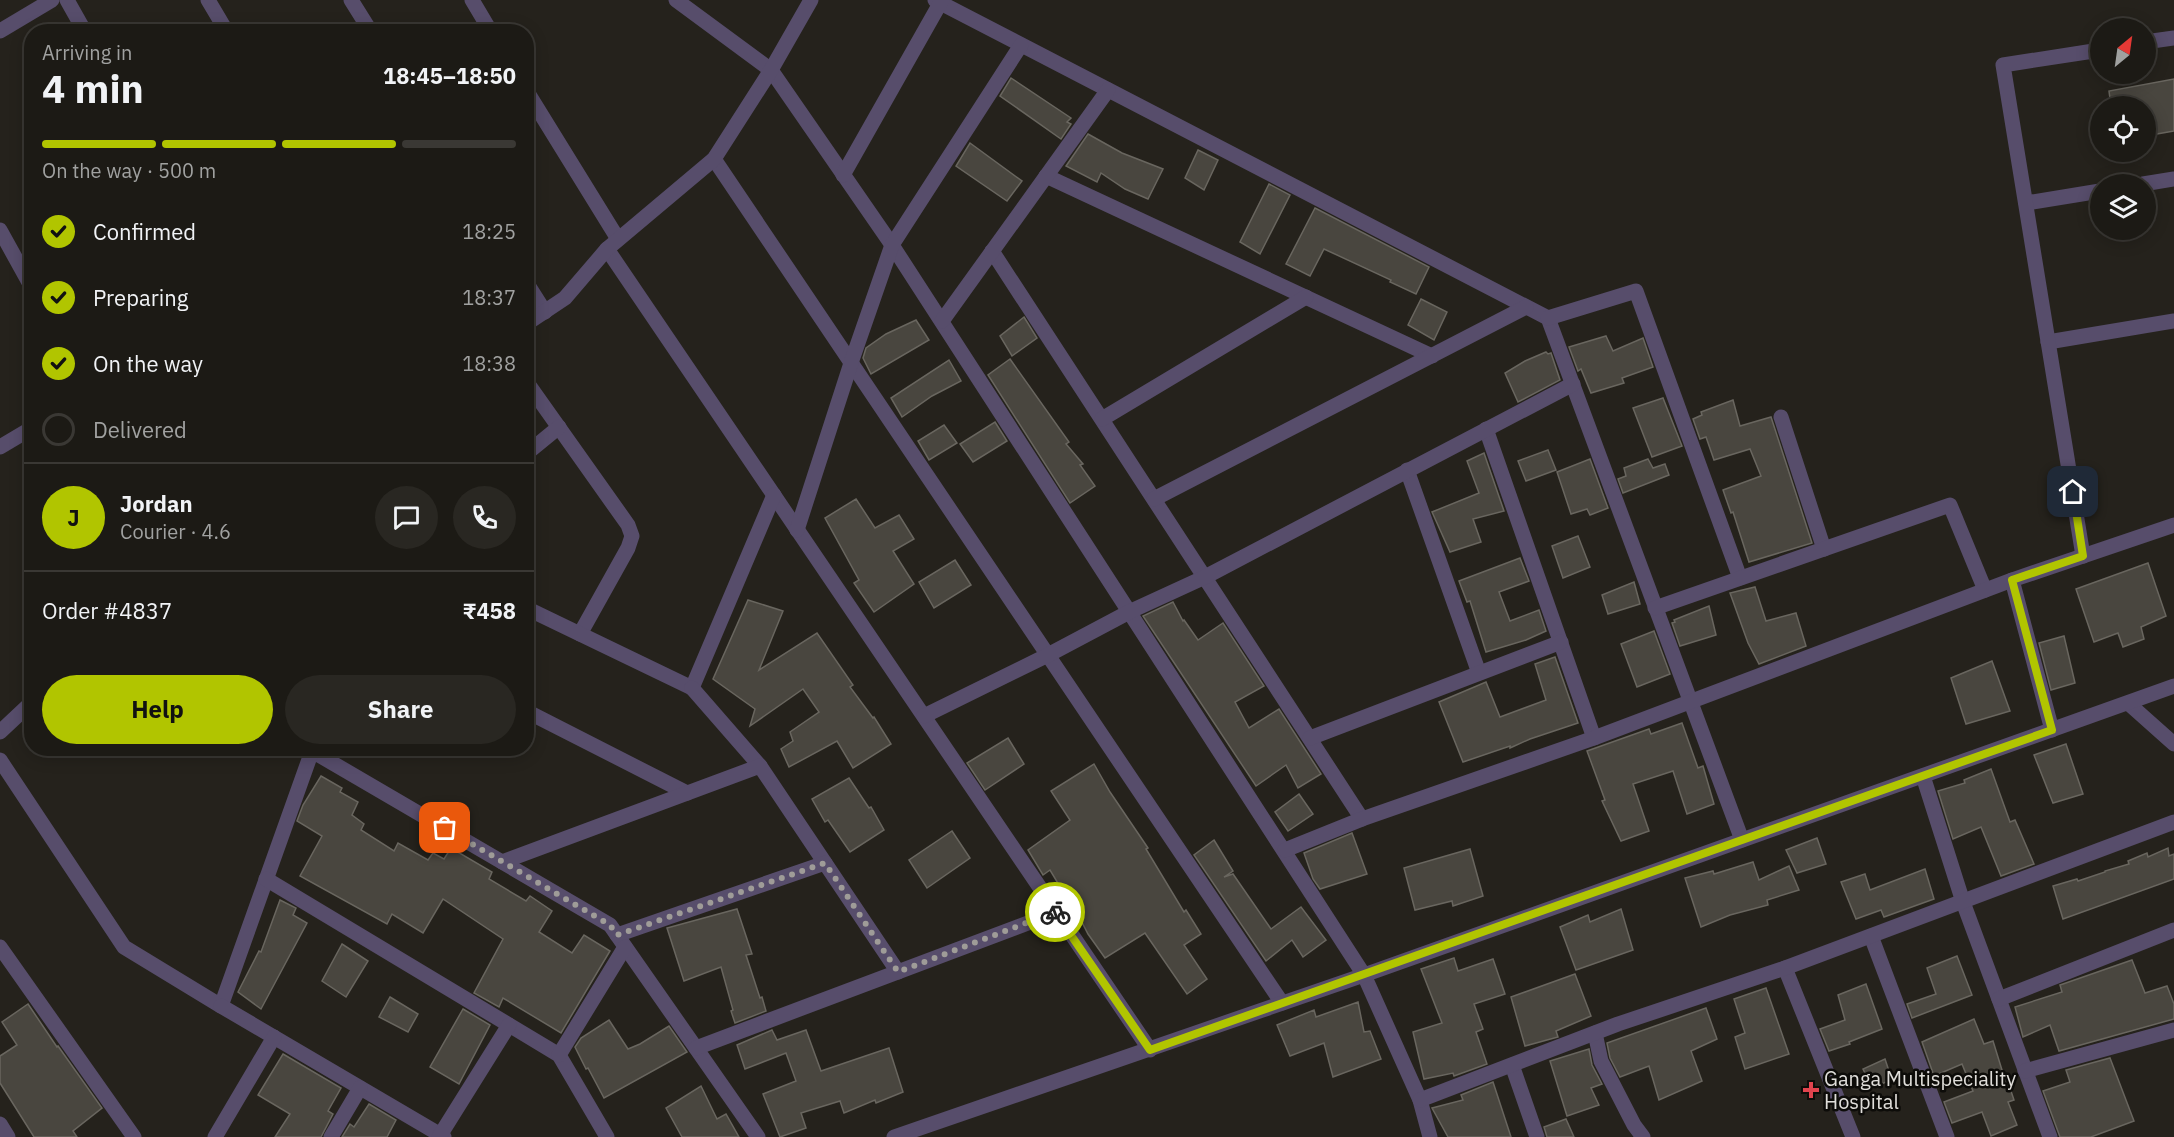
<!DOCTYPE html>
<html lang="en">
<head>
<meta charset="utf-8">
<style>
	:root { --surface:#1c1a15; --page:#292722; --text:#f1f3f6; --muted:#a0a1a0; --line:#3a3834; --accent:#b1c500 }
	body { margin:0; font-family:"IBM Plex Sans",sans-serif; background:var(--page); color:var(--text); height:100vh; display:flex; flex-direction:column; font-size:22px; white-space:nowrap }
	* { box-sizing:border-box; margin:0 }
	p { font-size:20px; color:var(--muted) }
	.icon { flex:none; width:33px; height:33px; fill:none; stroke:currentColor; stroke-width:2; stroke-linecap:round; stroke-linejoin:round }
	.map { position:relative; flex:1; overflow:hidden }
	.drawer { position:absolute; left:24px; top:24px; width:510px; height:732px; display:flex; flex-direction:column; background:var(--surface); border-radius:24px; box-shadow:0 3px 15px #0003,0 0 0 2px var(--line) }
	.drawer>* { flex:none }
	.needle { width:39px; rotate:29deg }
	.controls { position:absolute; left:2090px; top:18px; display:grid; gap:12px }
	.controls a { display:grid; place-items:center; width:66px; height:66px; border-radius:50%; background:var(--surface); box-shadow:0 3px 15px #0003,0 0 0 2px var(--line); font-size:30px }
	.pin { position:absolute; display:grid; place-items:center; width:51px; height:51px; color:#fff; margin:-26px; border-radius:12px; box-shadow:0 3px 9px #0006 }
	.courier { position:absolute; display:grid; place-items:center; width:60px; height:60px; margin:-30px; border:4px solid #b1c500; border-radius:50%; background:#fff; color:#222; box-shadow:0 2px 8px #0007 }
	.summary em { font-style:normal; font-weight:700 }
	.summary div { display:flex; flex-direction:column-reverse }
	.summary { display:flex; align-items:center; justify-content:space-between; height:102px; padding:0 18px }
	h1 { font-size:39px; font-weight:700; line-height:45px }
	.bar { display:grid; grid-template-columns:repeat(4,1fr); gap:9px 6px; align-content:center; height:72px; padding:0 18px }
	.bar i { height:8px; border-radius:4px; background:var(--line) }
	.bar .active { background:var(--accent) }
	.bar p { grid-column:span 4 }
	.line { display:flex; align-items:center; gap:15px; padding:0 18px; border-top:2px solid var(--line) }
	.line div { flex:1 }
	.round { display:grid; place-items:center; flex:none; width:63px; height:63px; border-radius:32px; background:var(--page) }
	ol { padding:0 18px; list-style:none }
	li { display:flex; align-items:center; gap:18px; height:66px }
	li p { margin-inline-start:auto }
	li .icon { padding:6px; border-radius:50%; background:var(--accent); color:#111; stroke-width:4 }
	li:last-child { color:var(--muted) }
	li i { width:33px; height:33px; border:3px solid var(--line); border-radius:50% }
	.button { display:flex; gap:12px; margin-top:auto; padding:12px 18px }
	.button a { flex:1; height:69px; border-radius:36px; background:var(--accent); color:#111; font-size:24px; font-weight:700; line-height:69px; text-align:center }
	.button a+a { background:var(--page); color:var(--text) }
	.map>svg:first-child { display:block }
	.building { fill:#49463f; stroke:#69665f; stroke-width:1.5 }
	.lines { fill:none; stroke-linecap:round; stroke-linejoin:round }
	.minor { stroke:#574d6b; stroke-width:15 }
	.done { stroke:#9f9c98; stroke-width:6; stroke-dasharray:0 10.8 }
	.route { stroke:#b1c500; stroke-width:8 }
	.health-dot { fill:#e0444e; stroke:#0d0c09; stroke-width:2 }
	.labels { text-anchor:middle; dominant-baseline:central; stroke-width:5; stroke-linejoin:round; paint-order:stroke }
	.poi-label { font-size:20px; fill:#e0deda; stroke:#0d0c09; text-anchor:start }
</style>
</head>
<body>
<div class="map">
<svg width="2174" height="1137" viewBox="0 0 2174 1137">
	<rect width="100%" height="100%" fill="#25221c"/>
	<g class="building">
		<path d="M 1011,78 L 1071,118 L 1067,122 L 1071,124 L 1061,139 L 1000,96 Z"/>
		<path d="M 2174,79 L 2174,131 L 2145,136 L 2145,106 L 2111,106 L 2109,91 Z"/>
		<path d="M 1088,134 L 1122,153 L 1163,169 L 1148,199 L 1125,189 L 1101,173 L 1097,182 L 1066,166 Z"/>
		<path d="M 970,143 L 1022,181 L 1007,201 L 956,166 Z"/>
		<path d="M 1198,150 L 1218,160 L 1204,190 L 1185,178 Z"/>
		<path d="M 1269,184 L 1290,195 L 1260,254 L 1240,242 Z"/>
		<path d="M 1315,208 L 1429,267 L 1416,294 L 1390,282 L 1391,280 L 1324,249 L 1310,276 L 1286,264 Z"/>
		<path d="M 1421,299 L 1447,312 L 1434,340 L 1408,325 Z"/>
		<path d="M 1024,317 L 1037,338 L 1012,356 L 1000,336 Z"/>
		<path d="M 916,320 L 929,340 L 871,374 L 863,358 L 866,348 L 886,334 Z"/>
		<path d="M 1606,336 L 1613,351 L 1643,338 L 1653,367 L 1622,378 L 1624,383 L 1591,393 L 1581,369 L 1578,371 L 1569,347 Z"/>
		<path d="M 1546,352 L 1548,354 L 1551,353 L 1560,380 L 1518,402 L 1505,373 L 1525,361 Z"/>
		<path d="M 1010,359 L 1069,442 L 1066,444 L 1083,464 L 1080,465 L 1095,486 L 1070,503 L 988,375 Z"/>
		<path d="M 949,360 L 961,381 L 932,396 L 902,417 L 891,398 Z"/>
		<path d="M 1663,398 L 1682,446 L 1652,457 L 1633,408 Z"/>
		<path d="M 1733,400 L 1740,426 L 1771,417 L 1812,543 L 1749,562 L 1733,512 L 1731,513 L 1723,490 L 1761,476 L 1750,449 L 1714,460 L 1706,437 L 1700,439 L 1693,419 L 1702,415 L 1701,412 Z"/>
		<path d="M 995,422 L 1007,441 L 973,462 L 960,444 Z"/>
		<path d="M 944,425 L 957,443 L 929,460 L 918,441 Z"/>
		<path d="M 1548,450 L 1556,470 L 1526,481 L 1518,461 Z"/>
		<path d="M 1484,453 L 1504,511 L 1473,519 L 1481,542 L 1450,552 L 1432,512 L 1479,493 L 1467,461 Z"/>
		<path d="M 1590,459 L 1608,508 L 1590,515 L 1587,509 L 1571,514 L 1557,472 Z"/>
		<path d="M 1648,459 L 1653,468 L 1665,464 L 1669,475 L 1623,493 L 1618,479 L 1626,476 L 1624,468 Z"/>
		<path d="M 856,499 L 875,528 L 899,515 L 914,539 L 893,551 L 914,584 L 874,612 L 854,583 L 859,580 L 825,518 Z"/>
		<path d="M 1578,536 L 1590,567 L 1563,578 L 1552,546 Z"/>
		<path d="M 1520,558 L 1529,581 L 1499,592 L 1510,621 L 1539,610 L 1546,631 L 1526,640 L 1486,652 L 1470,601 L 1467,602 L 1459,581 Z"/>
		<path d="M 955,560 L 971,585 L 934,608 L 919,582 Z"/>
		<path d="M 2148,563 L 2166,616 L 2141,627 L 2144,639 L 2123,647 L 2118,633 L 2094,642 L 2076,589 Z"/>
		<path d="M 1634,582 L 1640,604 L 1608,614 L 1602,595 Z"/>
		<path d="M 1755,587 L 1766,621 L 1796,613 L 1806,646 L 1759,664 L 1748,643 L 1730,593 Z"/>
		<path d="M 748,600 L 783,611 L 759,670 L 817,633 L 853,685 L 850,687 L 873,718 L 874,717 L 891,744 L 853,768 L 837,741 L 789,767 L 781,749 L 793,741 L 790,732 L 819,712 L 803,689 L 750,726 L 755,709 L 713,679 Z"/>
		<path d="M 1173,602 L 1183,621 L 1184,620 L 1198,640 L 1223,623 L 1264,686 L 1235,702 L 1249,728 L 1279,709 L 1321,774 L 1298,788 L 1286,765 L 1256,786 L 1143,616 Z"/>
		<path d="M 1709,606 L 1716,635 L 1680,646 L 1672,623 L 1675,622 L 1674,620 Z"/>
		<path d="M 1654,631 L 1670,674 L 1637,687 L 1621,644 Z"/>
		<path d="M 2064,636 L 2075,683 L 2051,690 L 2039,643 Z"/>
		<path d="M 1555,657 L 1578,723 L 1530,739 L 1510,748 L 1510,746 L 1463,762 L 1439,702 L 1486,682 L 1500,717 L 1546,700 L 1535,664 Z"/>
		<path d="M 1992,661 L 2010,711 L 1966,724 L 1951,678 Z"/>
		<path d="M 1682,723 L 1698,768 L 1703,766 L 1714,804 L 1687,814 L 1673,771 L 1633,784 L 1649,831 L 1621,841 L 1602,801 L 1605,800 L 1587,751 L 1649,729 L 1651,734 Z"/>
		<path d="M 1008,738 L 1024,764 L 985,790 L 967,763 Z"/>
		<path d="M 2066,744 L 2083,794 L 2053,803 L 2034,755 Z"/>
		<path d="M 1094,764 L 1110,792 L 1148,848 L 1146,849 L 1184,912 L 1186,910 L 1201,934 L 1184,945 L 1207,979 L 1187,994 L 1145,933 L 1105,958 L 1088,934 L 1070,899 L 1068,900 L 1050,870 L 1043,875 L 1028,850 L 1070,820 L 1051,791 Z"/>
		<path d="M 1991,769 L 2010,822 L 2015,820 L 2034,864 L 2001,876 L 1981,827 L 1953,839 L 1938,791 L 1965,783 L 1964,780 Z"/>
		<path d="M 321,776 L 342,788 L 340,792 L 358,802 L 352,815 L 364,824 L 361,830 L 394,851 L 398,843 L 428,860 L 433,853 L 444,859 L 451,848 L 492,872 L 489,879 L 526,901 L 530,896 L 552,911 L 539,932 L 572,953 L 584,935 L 610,951 L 561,1033 L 503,998 L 499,1007 L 474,993 L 503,939 L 443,899 L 423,933 L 392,914 L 387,924 L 300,876 L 322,836 L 297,821 L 303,805 Z"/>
		<path d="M 849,778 L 869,808 L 871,807 L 884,830 L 850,852 L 828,820 L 825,822 L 812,799 Z"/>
		<path d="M 1299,794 L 1313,814 L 1288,831 L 1275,812 Z"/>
		<path d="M 952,831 L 970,858 L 927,888 L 909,860 Z"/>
		<path d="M 1352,833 L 1367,874 L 1320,889 L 1313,879 L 1304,853 Z"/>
		<path d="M 1817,838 L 1826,864 L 1797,873 L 1786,850 Z"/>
		<path d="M 1214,840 L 1233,871 L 1224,877 L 1233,874 L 1271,929 L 1301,907 L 1326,940 L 1303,957 L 1292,940 L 1266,961 L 1194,855 Z"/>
		<path d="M 2168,848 L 2169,856 L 2174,854 L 2174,879 L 2063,919 L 2053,886 L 2077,879 L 2078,881 L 2105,872 L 2105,871 L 2129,864 L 2128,861 L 2147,853 L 2148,857 Z"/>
		<path d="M 1470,849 L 1483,896 L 1453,906 L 1452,901 L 1415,910 L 1404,868 Z"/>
		<path d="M 1753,862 L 1759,880 L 1789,866 L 1799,890 L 1767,900 L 1768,905 L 1730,915 L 1701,927 L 1685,878 L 1713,871 L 1714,874 Z"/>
		<path d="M 1925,869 L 1934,899 L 1884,917 L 1881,910 L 1856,919 L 1841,882 L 1865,874 L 1870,890 Z"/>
		<path d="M 280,900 L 296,908 L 293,915 L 307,923 L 261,1009 L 238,992 L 259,951 L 261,952 Z"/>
		<path d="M 737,909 L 752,954 L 746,955 L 760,998 L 762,997 L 766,1011 L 735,1023 L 731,1011 L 733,1010 L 721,967 L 684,981 L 667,928 Z"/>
		<path d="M 1621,909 L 1633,950 L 1576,970 L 1560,927 L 1588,915 L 1590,922 Z"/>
		<path d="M 342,944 L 368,961 L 346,997 L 322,981 Z"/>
		<path d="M 1957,956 L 1972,995 L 1912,1018 L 1907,1004 L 1936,994 L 1927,968 Z"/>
		<path d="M 1454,958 L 1458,971 L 1493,959 L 1505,994 L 1474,1004 L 1483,1029 L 1476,1032 L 1487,1064 L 1454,1076 L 1453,1073 L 1424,1079 L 1413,1032 L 1442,1023 L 1421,969 Z"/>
		<path d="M 2132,960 L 2145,993 L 2167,986 L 2174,1004 L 2174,1019 L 2059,1051 L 2050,1025 L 2023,1037 L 2015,1007 L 2062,992 L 2060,985 Z"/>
		<path d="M 1575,974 L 1591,1016 L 1556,1031 L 1558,1037 L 1525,1046 L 1511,997 Z"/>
		<path d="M 1866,984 L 1882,1029 L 1849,1042 L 1850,1044 L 1829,1051 L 1820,1029 L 1845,1020 L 1838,995 Z"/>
		<path d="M 1766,988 L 1789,1054 L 1745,1069 L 1735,1037 L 1745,1033 L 1734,999 Z"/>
		<path d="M 390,997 L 418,1014 L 408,1032 L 379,1017 Z"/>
		<path d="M 1358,1002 L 1364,1032 L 1370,1031 L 1381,1059 L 1333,1077 L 1324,1043 L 1290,1056 L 1277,1025 L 1314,1010 L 1316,1017 Z"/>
		<path d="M 28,1004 L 57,1047 L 58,1046 L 102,1108 L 73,1131 L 77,1137 L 34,1137 L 0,1083 L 0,1056 L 17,1045 L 2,1022 Z"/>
		<path d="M 1706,1008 L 1717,1039 L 1691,1051 L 1702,1081 L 1659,1100 L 1649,1066 L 1620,1077 L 1610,1058 L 1607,1043 Z"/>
		<path d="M 463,1009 L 490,1025 L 459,1084 L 430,1067 Z"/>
		<path d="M 1974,1019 L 1984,1044 L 1993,1041 L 2006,1083 L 2010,1088 L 2014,1100 L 2008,1102 L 2017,1125 L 1991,1136 L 1982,1112 L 1952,1123 L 1944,1102 L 1973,1091 L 1962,1064 L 1934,1076 L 1922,1042 Z"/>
		<path d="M 609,1020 L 628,1049 L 640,1044 L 669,1026 L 687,1052 L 604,1098 L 588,1068 L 586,1069 L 575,1047 L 581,1038 Z"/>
		<path d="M 772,1030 L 777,1040 L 806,1030 L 821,1071 L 889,1048 L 903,1092 L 876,1103 L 875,1100 L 844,1113 L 840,1101 L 801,1113 L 806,1128 L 780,1137 L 763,1094 L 796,1081 L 786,1053 L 745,1069 L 737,1045 Z"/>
		<path d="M 1589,1049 L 1592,1065 L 1602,1084 L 1591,1088 L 1599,1105 L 1567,1116 L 1550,1061 Z"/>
		<path d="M 283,1054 L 341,1088 L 328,1111 L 333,1114 L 321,1137 L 275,1137 L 290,1114 L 258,1095 Z"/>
		<path d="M 2110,1058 L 2134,1121 L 2091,1137 L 2060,1137 L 2043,1091 L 2070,1082 L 2066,1070 Z"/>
		<path d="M 1885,1059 L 1892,1080 L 1872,1087 L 1863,1069 Z"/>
		<path d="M 1493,1082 L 1511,1137 L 1448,1137 L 1432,1108 L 1463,1100 L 1461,1095 Z"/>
		<path d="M 701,1086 L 717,1119 L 726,1114 L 739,1137 L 682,1137 L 666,1108 Z"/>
		<path d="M 369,1104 L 396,1120 L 387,1137 L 342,1137 L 350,1124 L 354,1127 Z"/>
		<path d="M 1566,1119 L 1574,1137 L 1547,1137 L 1544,1127 Z"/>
	</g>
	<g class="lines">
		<g class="minor">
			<path d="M 67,0 L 85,32"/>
			<path d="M 208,0 L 227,32"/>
			<path d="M 351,0 L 371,32"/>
			<path d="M 472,0 L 491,32"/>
			<path d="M 676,0 L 771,70 L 892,245 L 1364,975 L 1420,1100 L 1430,1137"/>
			<path d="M 935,0 L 1548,318 L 1742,840"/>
			<path d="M 0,31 L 52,0"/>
			<path d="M 2145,42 L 2174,38"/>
			<path d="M 526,90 L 618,239"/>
			<path d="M 714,159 L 1282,1003"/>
			<path d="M 843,175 L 942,0"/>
			<path d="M 1046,176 L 1432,356"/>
			<path d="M 2143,184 L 2174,179"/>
			<path d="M 2026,203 L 2100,191"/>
			<path d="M 0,230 L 32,288"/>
			<path d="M 607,249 L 1150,1050"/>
			<path d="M 992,251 L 1362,819"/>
			<path d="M 526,282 L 545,312"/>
			<path d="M 1548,318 L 1636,291 L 1740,578"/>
			<path d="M 942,321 L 1108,90"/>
			<path d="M 526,324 L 565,298 L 607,249 L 714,159 L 771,70 L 811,0"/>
			<path d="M 2048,342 L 2174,321"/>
			<path d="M 526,381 L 628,525 L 632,536 L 628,548 L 580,634"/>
			<path d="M 1781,417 L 1824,549"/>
			<path d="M 1102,419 L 1306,297"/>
			<path d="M 1486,429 L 1594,738"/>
			<path d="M 0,447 L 32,428"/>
			<path d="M 526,454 L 559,427"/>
			<path d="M 1407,470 L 1479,673"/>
			<path d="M 1154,499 L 1526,307"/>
			<path d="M 797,530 L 851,363 L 892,245 L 1021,45"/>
			<path d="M 2083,556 L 2003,65 L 2100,50"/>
			<path d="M 526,608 L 692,688 L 774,495"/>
			<path d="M 1655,608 L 1950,505 L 1985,590"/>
			<path d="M 692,688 L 760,766"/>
			<path d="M 2128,703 L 2174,744"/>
			<path d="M 526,711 L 687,793"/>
			<path d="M 924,716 L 1048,655 L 1131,611 L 1205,577 L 1573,384"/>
			<path d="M 2052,730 L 2012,580 L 2174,525"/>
			<path d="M 0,732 L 32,702"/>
			<path d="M 1310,738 L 1561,642"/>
			<path d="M 312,748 L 312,751 L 610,925 L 758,1137"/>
			<path d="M 0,760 L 124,947 L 221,1006 L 312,751 L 310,748"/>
			<path d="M 1923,776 L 1963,902 L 2050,1137"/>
			<path d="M 1285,850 L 1362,819 L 1594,738 L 2012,580"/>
			<path d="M 502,862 L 760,766 L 898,972"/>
			<path d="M 266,879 L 559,1055 L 607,1137"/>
			<path d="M 617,935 L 825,863"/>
			<path d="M 1871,936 L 1947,1137"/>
			<path d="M 0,947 L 134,1137"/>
			<path d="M 1785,968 L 1853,1137"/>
			<path d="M 1999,999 L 2174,930"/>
			<path d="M 221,1006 L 444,1137"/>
			<path d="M 1595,1033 L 1601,1061 L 1634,1125 L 1643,1137"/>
			<path d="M 696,1048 L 1057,912"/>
			<path d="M 559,1055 L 625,947"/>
			<path d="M 1512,1065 L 1537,1137"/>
			<path d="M 2025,1071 L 2174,1030"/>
			<path d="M 1420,1100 L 1618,1024 L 1785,968 L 2174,822"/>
			<path d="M 0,1124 L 8,1137"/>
			<path d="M 215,1137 L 274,1037"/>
			<path d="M 331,1137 L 360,1088"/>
			<path d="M 439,1137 L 509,1025"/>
			<path d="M 894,1137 L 1364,975 L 2174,686"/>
		</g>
	</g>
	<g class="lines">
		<path class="done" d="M 445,828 L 610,925 L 617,935 L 825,863 L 898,972 L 1055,912"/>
		<path class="route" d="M 1055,912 L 1150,1050 L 2052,730 L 2012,580 L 2083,556 L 2073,492"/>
	</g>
	<path class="health-dot" d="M1808 1081h6v6h6v6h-6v6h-6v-6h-6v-6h6z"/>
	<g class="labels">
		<g class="poi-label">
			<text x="1824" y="1078">Ganga Multispeciality<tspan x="1824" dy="23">Hospital</tspan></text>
		</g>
	</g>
</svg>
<div class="controls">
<a><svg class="needle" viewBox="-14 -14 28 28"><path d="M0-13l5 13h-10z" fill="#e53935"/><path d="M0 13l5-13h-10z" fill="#a0a1a0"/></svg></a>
<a><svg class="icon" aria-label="locate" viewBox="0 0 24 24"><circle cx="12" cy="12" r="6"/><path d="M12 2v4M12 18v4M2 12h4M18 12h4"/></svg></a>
<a><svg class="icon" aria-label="layers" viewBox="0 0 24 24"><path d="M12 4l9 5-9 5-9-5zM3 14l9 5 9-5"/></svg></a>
</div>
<div class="pin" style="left:445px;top:828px;background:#ea580c"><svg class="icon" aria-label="bag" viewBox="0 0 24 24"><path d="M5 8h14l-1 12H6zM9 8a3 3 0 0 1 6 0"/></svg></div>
<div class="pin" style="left:2073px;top:492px;background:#1f2937"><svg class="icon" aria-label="home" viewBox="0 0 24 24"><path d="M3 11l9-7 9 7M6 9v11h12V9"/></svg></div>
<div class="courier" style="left:1055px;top:912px"><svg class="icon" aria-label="bike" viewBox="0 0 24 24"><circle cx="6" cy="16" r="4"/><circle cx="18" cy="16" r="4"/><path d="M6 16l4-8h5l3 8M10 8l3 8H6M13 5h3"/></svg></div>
<section class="drawer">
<div class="summary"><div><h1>4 min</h1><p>Arriving in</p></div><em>18:45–18:50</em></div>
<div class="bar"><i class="active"></i><i class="active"></i><i class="active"></i><i></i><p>On the way · 500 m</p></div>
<ol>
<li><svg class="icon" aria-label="check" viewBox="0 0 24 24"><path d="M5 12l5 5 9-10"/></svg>Confirmed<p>18:25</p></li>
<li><svg class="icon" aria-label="check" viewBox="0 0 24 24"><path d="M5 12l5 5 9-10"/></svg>Preparing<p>18:37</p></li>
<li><svg class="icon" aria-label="check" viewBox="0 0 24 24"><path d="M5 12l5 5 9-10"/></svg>On the way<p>18:38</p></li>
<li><i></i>Delivered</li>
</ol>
<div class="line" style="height:108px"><b class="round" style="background:var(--accent);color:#111">J</b><div><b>Jordan</b><p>Courier · 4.6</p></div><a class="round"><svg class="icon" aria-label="chat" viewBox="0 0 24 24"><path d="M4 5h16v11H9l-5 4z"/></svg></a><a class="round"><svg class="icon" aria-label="phone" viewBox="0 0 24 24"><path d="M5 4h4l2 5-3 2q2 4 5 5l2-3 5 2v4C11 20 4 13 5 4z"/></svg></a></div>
<div class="line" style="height:78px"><div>Order #4837</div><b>₹458</b></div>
<div class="button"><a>Help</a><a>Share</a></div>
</section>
</div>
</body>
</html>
